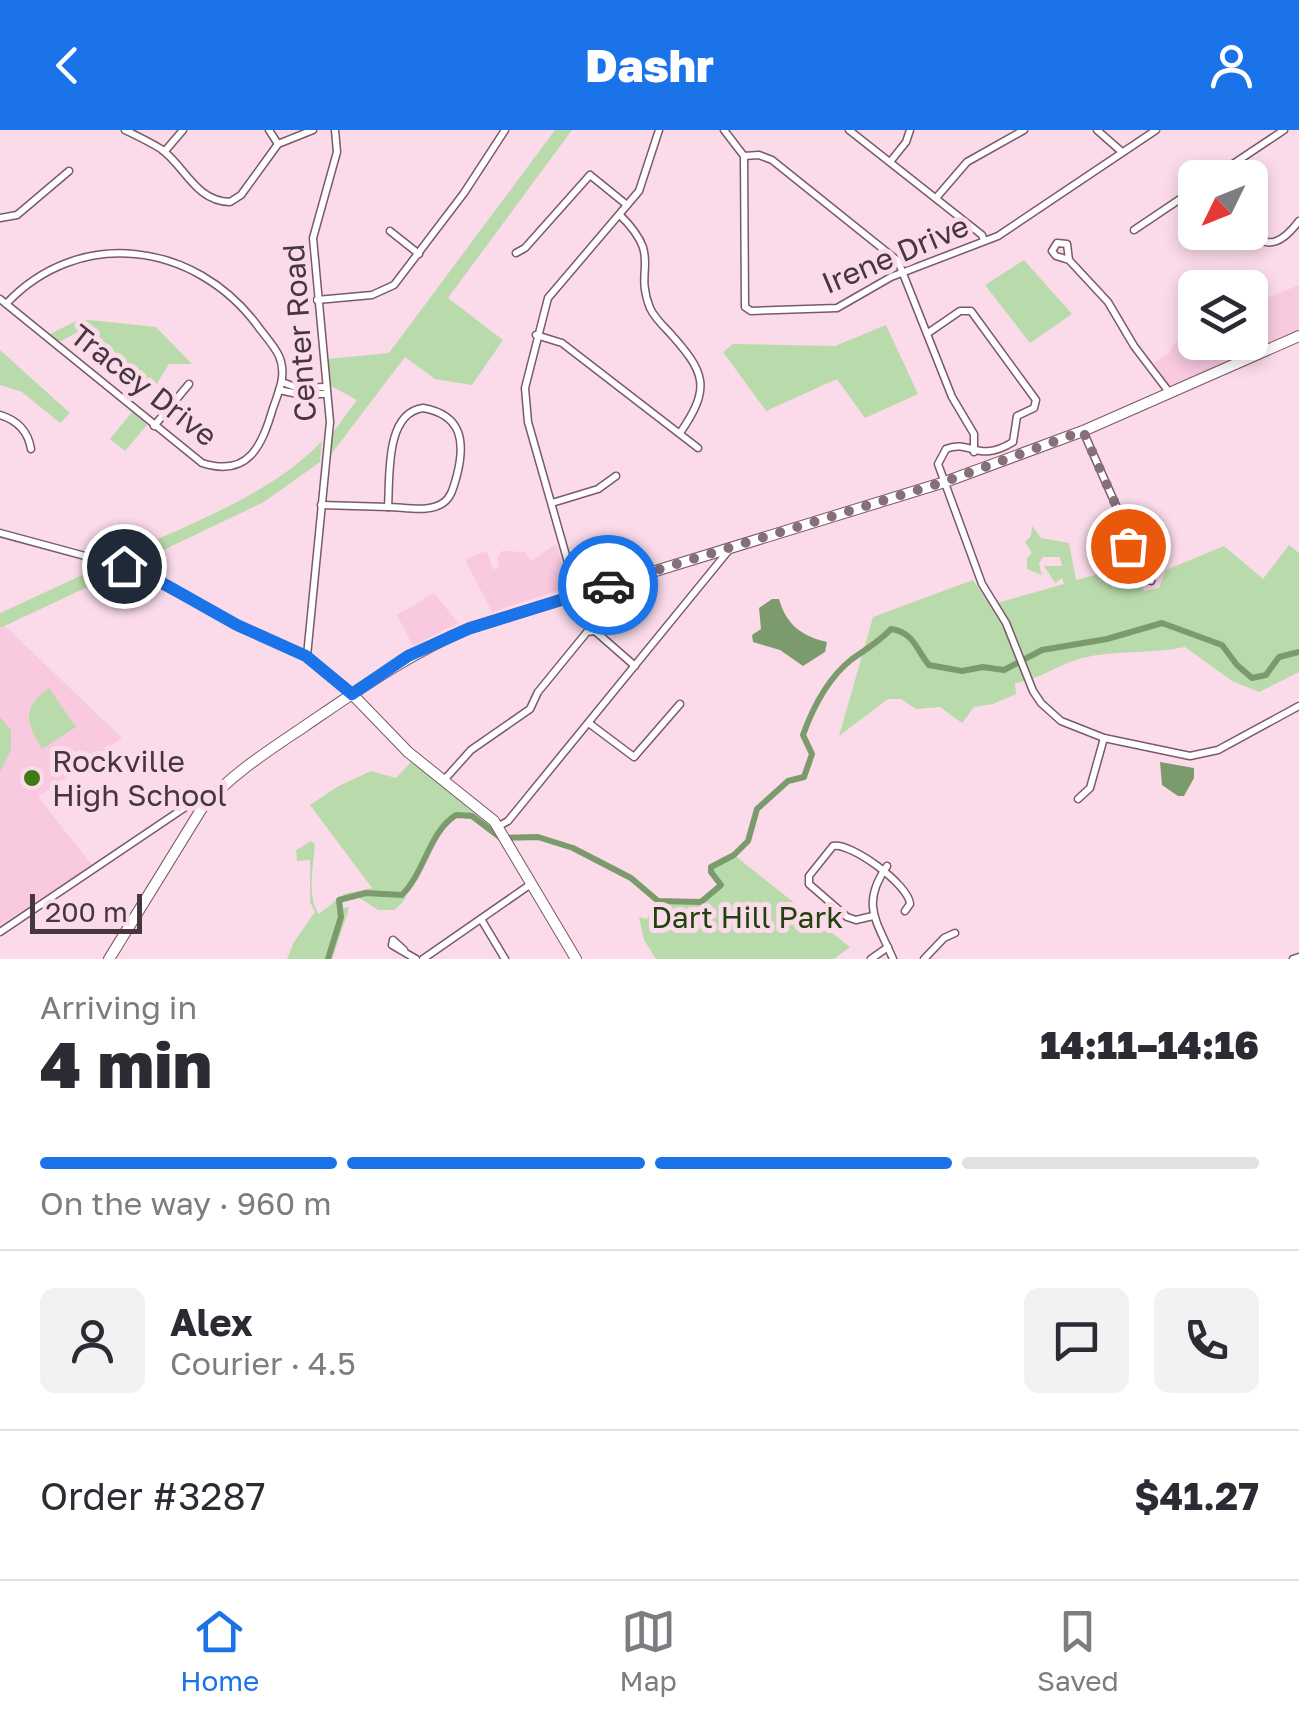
<!DOCTYPE html>
<html lang="en">
<head>
<meta charset="utf-8">
<style>
	:root { --surface:#fff; --page:#f2f2f3; --text:#2b2b33; --muted:#7c7c81; --line:#e1e1e2; --accent:#1a73e8 }
	body { margin:0; font-family:"Golos Text",sans-serif; background:var(--page); color:var(--text); height:100vh; display:flex; flex-direction:column; font-size:38px; white-space:nowrap }
	* { box-sizing:border-box; margin:0 }
	p { font-size:32px; color:var(--muted) }
	.icon { flex:none; width:55px; height:55px; fill:none; stroke:currentColor; stroke-width:2; stroke-linecap:round; stroke-linejoin:round }
	.map { position:relative; height:829px; overflow:hidden }
	.sheet { display:flex; flex-direction:column; background:var(--surface); flex:1 }
	.sheet>* { flex:none }
	.needle { width:65px; rotate:227deg }
	.tools { position:absolute; left:1178px; top:30px; display:grid; gap:20px }
	.tools a { display:grid; place-items:center; width:90px; height:90px; border-radius:15px; background:var(--surface); box-shadow:0 5px 15px #0003; font-size:50px }
	.scale { position:absolute; left:30px; bottom:25px; width:112px; box-sizing:border-box; padding-left:10px; border:5px solid #46373e; border-top:0; font-size:28px; line-height:35px; white-space:nowrap; color:#46373e; -webkit-text-stroke:8px #fbdbea; paint-order:stroke }
	.pin { position:absolute; display:grid; place-items:center; width:85px; height:85px; color:#fff; margin:-42px; border:5px solid #fff; border-radius:50%; box-shadow:0 2px 10px #0007 }
	.courier { position:absolute; display:grid; place-items:center; width:100px; height:100px; margin:-50px; border:8px solid #1a73e8; border-radius:50%; background:#fff; color:#222; box-shadow:0 2px 12px #0007 }
	.summary em { font-style:normal; font-weight:800 }
	.summary div { display:flex; flex-direction:column-reverse }
	.summary { display:flex; align-items:center; justify-content:space-between; height:170px; padding:0 40px }
	h1 { font-size:65px; font-weight:800; line-height:75px }
	.bar { display:grid; grid-template-columns:repeat(4,1fr); gap:15px 10px; align-content:center; height:120px; padding:0 40px }
	.bar i { height:12px; border-radius:8px; background:var(--line) }
	.bar .active { background:var(--accent) }
	.bar p { grid-column:span 4 }
	.line { display:flex; align-items:center; gap:25px; padding:0 40px; border-top:2px solid var(--line) }
	.line div { flex:1 }
	.round { display:grid; place-items:center; flex:none; width:105px; height:105px; border-radius:15px; background:var(--page) }
	header { display:flex; justify-content:space-between; align-items:center; height:130px; padding:0 40px; background:var(--accent); color:#fff; font-size:45px; font-weight:800 }
	.menu { display:flex; justify-content:space-around; align-items:center; height:140px; border-top:2px solid var(--line); background:var(--surface); font-size:28px; color:var(--muted) }
	.menu a { display:grid; justify-items:center; gap:5px }
	.menu .active { color:var(--accent) }
	.map>svg:first-child { display:block }
	.built { fill:#f8c9df }
	.green { fill:#b9dbab }
	.water { fill:#7b9b6c }
	.lines { fill:none; stroke-linecap:round; stroke-linejoin:round }
	.river { stroke:#7b9b6c; stroke-width:6 }
	.minor-casing { stroke:#7b596a; stroke-width:9 }
	.major-casing { stroke:#7b596a; stroke-width:12 }
	.minor { stroke:#fff; stroke-width:6 }
	.major { stroke:#fff; stroke-width:10 }
	.done { stroke:#85707a; stroke-width:10; stroke-dasharray:0 18 }
	.route { stroke:#1a73e8; stroke-width:12 }
	.poi-dot { fill:#3e7a15; stroke:#fbdbea; stroke-width:4 }
	.labels { text-anchor:middle; dominant-baseline:central; stroke-width:10; stroke-linejoin:round; paint-order:stroke }
	.street-label { font-size:30px; fill:#46373e; stroke:#fbdbea }
	.poi-label { font-size:30px; fill:#46373e; stroke:#fbdbea; text-anchor:start }
	.park-label { font-size:30px; fill:#21410f; stroke:#fbdbea }
</style>
</head>
<body>
<header><svg class="icon" aria-label="back" viewBox="0 0 24 24"><path d="M15 5l-7 7 7 7"/></svg>Dashr<svg class="icon" aria-label="person" viewBox="0 0 24 24"><circle cx="12" cy="8" r="4"/><path d="M4 21q1-7 8-7t8 7"/></svg></header>
<div class="map">
<svg width="1299" height="829" viewBox="0 0 1299 829">
	<rect width="100%" height="100%" fill="#fbdbea"/>
	<g class="built">
		<path d="M 1299,155 L 1299,202 L 1169,258 L 1154,233 L 1168,224 L 1174,214 L 1195,202 L 1195,212 L 1250,212 L 1250,167 L 1256,163 L 1265,169 Z"/>
		<path d="M 556,414 L 569,457 L 492,482 L 466,432 L 468,428 L 487,421 L 493,440 L 499,436 L 497,427 L 502,421 L 525,422 L 531,431 Z"/>
		<path d="M 434,463 L 458,493 L 413,516 L 397,485 Z"/>
		<path d="M 5,496 L 122,608 L 38,667 L 92,735 L 0,795 L 0,498 Z"/>
	</g>
	<g class="green">
		<path d="M 555,0 L 572,0 L 448,168 L 503,210 L 472,255 L 435,249 L 405,227 L 329,327 L 331,305 L 357,270 L 329,255 L 327,229 L 389,223 Z"/>
		<path d="M 1024,130 L 1072,184 L 1030,213 L 985,155 Z"/>
		<path d="M 80,189 L 156,197 L 192,234 L 169,234 L 156,255 L 84,199 L 55,214 L 46,206 Z"/>
		<path d="M 886,195 L 918,264 L 865,288 L 837,249 L 766,281 L 723,222 L 733,214 L 835,216 Z"/>
		<path d="M 0,220 L 70,283 L 60,293 L 22,262 L 0,255 Z"/>
		<path d="M 132,282 L 147,295 L 125,321 L 110,309 Z"/>
		<path d="M 322,311 L 320,332 L 264,372 L 134,434 L 114,429 C 183,396 269,367 322,311 Z"/>
		<path d="M 1032,396 L 1041,408 L 1069,413 L 1076,450 L 1138,434 L 1144,461 L 1159,458 L 1166,440 L 1224,416 L 1263,449 L 1289,415 L 1299,423 L 1299,542 L 1259,562 L 1232,551 L 1185,517 C 1151,524 1115,520 1082,528 C 1059,534 1037,551 1015,553 L 1016,564 L 993,574 L 974,577 L 962,593 L 940,577 L 916,579 L 901,569 L 888,569 L 839,606 L 873,487 L 973,450 L 990,475 L 1064,454 L 1062,448 L 1055,453 L 1044,436 L 1062,436 L 1060,427 L 1043,427 L 1039,434 L 1042,445 L 1027,439 L 1027,428 L 1032,423 L 1025,412 L 1031,406 Z"/>
		<path d="M 104,435 L 124,440 L 0,498 L 0,483 Z"/>
		<path d="M 49,558 L 76,597 L 42,619 C 26,593 21,577 49,558 Z"/>
		<path d="M 0,587 L 11,600 L 11,620 L 0,642 Z"/>
		<path d="M 411,632 L 448,659 L 490,699 L 470,685 L 453,686 C 430,709 425,739 404,763 L 406,768 L 395,780 L 378,780 L 355,765 L 343,769 L 340,773 L 343,778 L 349,777 L 348,782 L 332,829 L 287,829 L 294,812 L 315,782 L 310,772 L 310,730 L 297,731 L 296,720 L 311,711 L 315,714 C 314,734 306,766 319,784 L 344,764 L 372,758 L 310,675 L 337,657 L 371,641 L 396,648 Z"/>
		<path d="M 734,725 L 850,817 L 834,829 L 656,829 L 644,810 L 639,787 L 647,789 L 656,770 L 701,771 L 721,755 L 711,742 L 711,737 Z"/>
	</g>
	<g class="water">
		<path d="M 772,469 L 779,469 C 786,494 801,506 827,512 L 825,522 L 803,536 L 780,520 L 753,512 L 752,505 L 761,499 L 759,478 Z"/>
		<path d="M 1160,632 L 1194,638 L 1194,648 L 1184,666 L 1178,666 L 1162,655 Z"/>
	</g>
	<g class="lines">
		<path class="river" d="M 328,829 L 341,787 L 339,770 L 366,763 L 402,765 C 425,742 429,702 456,685 L 472,686 L 501,708 L 538,707 L 573,718 L 631,748 L 658,771 L 701,772 L 721,755 L 711,742 L 711,737 L 734,725 L 748,711 L 757,679 L 788,651 L 804,647 L 812,624 L 803,605 C 813,577 828,548 852,529 C 866,519 879,512 891,499 C 915,503 916,520 929,535 L 962,541 L 983,537 L 1004,540 L 1042,520 L 1107,509 L 1162,493 L 1222,515 L 1237,535 L 1252,548 L 1266,545 L 1279,527 L 1299,522"/>
		<defs>
			<g id="minor">
				<path d="M 125,0 C 137,6 150,12 161,19 C 185,36 195,71 230,72 L 241,65 L 278,14 L 313,0"/>
				<path d="M 269,0 L 278,14"/>
				<path d="M 724,0 L 744,26 L 745,177 L 751,181 L 837,178 L 891,147 L 998,106 L 1156,0"/>
				<path d="M 849,0 L 982,105 L 984,111"/>
				<path d="M 1097,0 L 1122,22"/>
				<path d="M 165,21 L 183,0"/>
				<path d="M 744,26 L 759,25 L 772,30 L 898,131 L 952,267 L 974,304 L 974,322"/>
				<path d="M 890,32 L 906,12 L 910,0"/>
				<path d="M 1212,48 L 1284,0"/>
				<path d="M 936,68 L 967,32 L 1024,0"/>
				<path d="M 620,85 C 664,129 633,136 650,178 C 654,187 662,195 669,202 C 705,242 712,257 680,303"/>
				<path d="M 0,88 L 17,85 L 69,41"/>
				<path d="M 1134,100 L 1195,59"/>
				<path d="M 390,101 L 419,124"/>
				<path d="M 1247,102 C 1269,121 1283,112 1299,91"/>
				<path d="M 516,123 L 525,118 L 590,45 L 627,75"/>
				<path d="M 1069,130 L 1067,114 L 1057,113 L 1052,121 L 1056,126 L 1069,130 L 1108,172 L 1134,216 L 1169,262"/>
				<path d="M 0,169 L 202,333 C 249,348 262,315 273,278 C 279,261 287,244 279,226 C 274,215 264,205 257,195 C 195,112 79,96 6,174"/>
				<path d="M 317,170 L 372,165 L 394,155 L 464,63 L 505,0"/>
				<path d="M 928,203 L 960,181 L 971,181 L 1036,270 L 1034,278 L 1017,286 L 1013,312 C 977,334 971,309 946,319 L 938,334 L 982,454 L 1006,493 L 1033,561 L 1041,573 L 1061,591 L 1104,608 L 1190,626 L 1218,620 L 1299,576"/>
				<path d="M 536,205 L 562,213 L 698,318"/>
				<path d="M 282,252 L 298,258 L 325,257"/>
				<path d="M 279,260 L 298,264 L 326,264"/>
				<path d="M 423,278 C 463,285 465,313 457,345 C 454,355 452,367 443,373 C 429,383 404,377 388,377 C 390,346 385,283 423,278 Z"/>
				<path d="M 0,285 C 17,290 28,301 31,319"/>
				<path d="M 154,296 L 189,254"/>
				<path d="M 1083,301 L 1118,380 L 1125,410 L 1148,438 L 1151,451"/>
				<path d="M 552,373 L 598,359 L 616,346"/>
				<path d="M 321,375 L 388,377"/>
				<path d="M 0,403 L 133,439 L 235,494 L 307,526 L 352,564"/>
				<path d="M 577,464 L 528,292 L 525,258 L 548,168 L 639,61 L 659,0"/>
				<path d="M 307,526 L 330,292 L 313,108 L 337,22 L 335,0"/>
				<path d="M 590,594 L 634,627 L 680,574"/>
				<path d="M 445,649 L 471,620 L 530,579 L 538,562 L 587,502 L 595,501 L 635,536"/>
				<path d="M 1078,669 L 1090,658 L 1104,608"/>
				<path d="M 499,696 L 508,691 L 729,420"/>
				<path d="M 887,736 C 860,775 877,791 893,829"/>
				<path d="M 873,786 L 856,790 L 847,787 L 809,754 L 809,746 L 833,716 C 851,712 909,755 910,774 L 905,781"/>
				<path d="M 481,789 L 505,829"/>
				<path d="M 0,802 L 190,674 L 197,673 L 202,678"/>
				<path d="M 404,820 L 393,810 L 392,815 L 416,829"/>
				<path d="M 423,829 L 531,754"/>
				<path d="M 871,829 L 888,817"/>
				<path d="M 924,829 L 944,808 L 955,803"/>
				<path d="M 1293,829 L 1299,827"/>
			</g>
			<g id="major">
				<path d="M 352,564 L 408,622 L 494,691 L 576,829"/>
				<path d="M 109,829 L 202,678 C 231,644 268,621 305,596 C 358,560 410,523 470,498 L 945,352 L 1083,301 L 1299,206"/>
			</g>
		</defs>
		<use href="#minor" class="minor-casing"/>
		<use href="#major" class="major-casing"/>
		<use href="#minor" class="minor"/>
		<use href="#major" class="major"/>
	</g>
	<g class="lines">
		<path class="done" d="M 608,455 L 944,352 L 1083,301 L 1118,380 L 1128,416"/>
		<path class="route" d="M 124,436 L 150,446 L 237,495 L 306,526 L 352,564 L 408,526 L 468,499 L 608,455"/>
	</g>
	<circle class="poi-dot" cx="32" cy="648" r="10"/>
	<g class="labels">
		<g class="street-label">
			<text transform="translate(895 124) rotate(-23)">Irene Drive</text>
			<text transform="translate(299 203) rotate(-94)">Center Road</text>
			<text transform="translate(144 255) rotate(38)">Tracey Drive</text>
		</g>
		<g class="poi-label">
			<text x="52" y="631">Rockville<tspan x="52" dy="34">High School</tspan></text>
		</g>
		<g class="park-label">
			<text x="747" y="787">Dart Hill Park</text>
		</g>
	</g>
</svg>
<div class="tools">
<a><svg class="needle" viewBox="-14 -14 28 28"><path d="M0-13l5 13h-10z" fill="#e53935"/><path d="M0 13l5-13h-10z" fill="#7c7c81"/></svg></a>
<a><svg class="icon" aria-label="layers" viewBox="0 0 24 24"><path d="M12 4l9 5-9 5-9-5zM3 14l9 5 9-5"/></svg></a>
</div>
<div class="scale">200 m</div>
<div class="pin" style="left:1128px;top:416px;background:#ea580c"><svg class="icon" aria-label="bag" viewBox="0 0 24 24"><path d="M5 8h14l-1 12H6zM9 8a3 3 0 0 1 6 0"/></svg></div>
<div class="pin" style="left:124px;top:436px;background:#1f2937"><svg class="icon" aria-label="home" viewBox="0 0 24 24"><path d="M3 11l9-7 9 7M6 9v11h12V9"/></svg></div>
<div class="courier" style="left:608px;top:455px"><svg class="icon" aria-label="car" viewBox="0 0 24 24"><path d="M5 17H2v-5l4-1 3-4h7l3 4 3 1v5h-3M9 17h6M6 11h13"/><circle cx="7" cy="17" r="2"/><circle cx="17" cy="17" r="2"/></svg></div>
</div>
<section class="sheet">
<div class="summary"><div><h1>4 min</h1><p>Arriving in</p></div><em>14:11–14:16</em></div>
<div class="bar"><i class="active"></i><i class="active"></i><i class="active"></i><i></i><p>On the way · 960 m</p></div>
<div class="line" style="height:180px"><a class="round"><svg class="icon" aria-label="person" viewBox="0 0 24 24"><circle cx="12" cy="8" r="4"/><path d="M4 21q1-7 8-7t8 7"/></svg></a><div><b>Alex</b><p>Courier · 4.5</p></div><a class="round"><svg class="icon" aria-label="chat" viewBox="0 0 24 24"><path d="M4 5h16v11H9l-5 4z"/></svg></a><a class="round"><svg class="icon" aria-label="phone" viewBox="0 0 24 24"><path d="M5 4h4l2 5-3 2q2 4 5 5l2-3 5 2v4C11 20 4 13 5 4z"/></svg></a></div>
<div class="line" style="height:130px"><div>Order #3287</div><b>$41.27</b></div>
</section>
<nav class="menu">
<a class="active"><svg class="icon" aria-label="home" viewBox="0 0 24 24"><path d="M3 11l9-7 9 7M6 9v11h12V9"/></svg>Home</a>
<a><svg class="icon" aria-label="map" viewBox="0 0 24 24"><path d="M3 6l6-2 6 2 6-2v14l-6 2-6-2-6 2zM9 4v14M15 6v14"/></svg>Map</a>
<a><svg class="icon" aria-label="saved" viewBox="0 0 24 24"><path d="M7 4h10v16l-5-4-5 4z"/></svg>Saved</a>
</nav>
</body>
</html>
